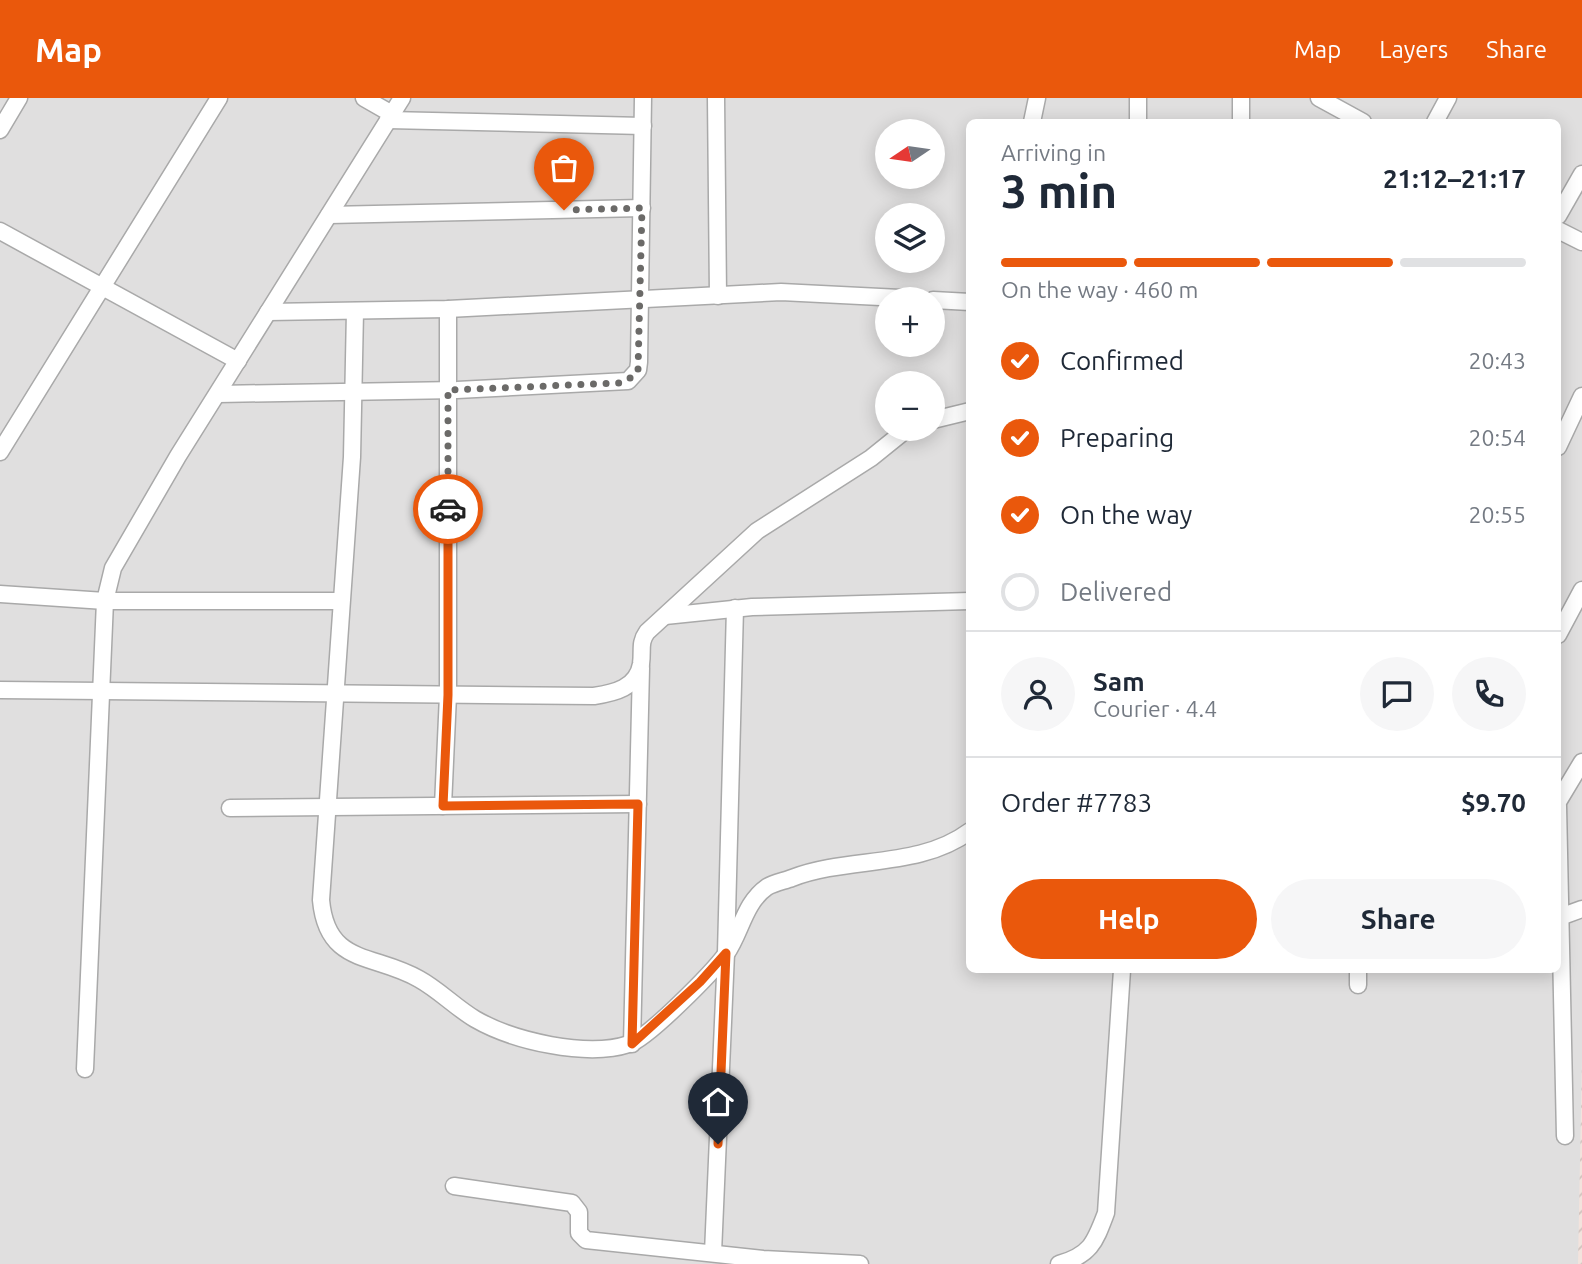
<!DOCTYPE html>
<html lang="en">
<head>
<meta charset="utf-8">
<style>
	:root { --surface:#fff; --page:#f6f6f7; --text:#1f2937; --muted:#747a83; --line:#e0e1e3; --accent:#ea580c }
	body { margin:0; font-family:Ubuntu,sans-serif; background:var(--page); color:var(--text); height:100vh; display:flex; flex-direction:column; font-size:26px; white-space:nowrap }
	* { box-sizing:border-box; margin:0 }
	p { font-size:23px; color:var(--muted) }
	.icon { flex:none; width:38px; height:38px; fill:none; stroke:currentColor; stroke-width:2; stroke-linecap:round; stroke-linejoin:round }
	.map { position:relative; flex:1; overflow:hidden }
	.panel { position:absolute; left:966px; top:21px; width:595px; height:854px; display:flex; flex-direction:column; background:var(--surface); border-radius:10px; box-shadow:0 4px 18px #0003 }
	.panel>* { flex:none }
	.needle { width:46px; rotate:257deg }
	.fabs { position:absolute; left:875px; top:21px; display:grid; gap:14px }
	.fabs a { display:grid; place-items:center; width:70px; height:70px; border-radius:50%; background:var(--surface); box-shadow:0 4px 18px #0003; font-size:35px }
	.pin { position:absolute; display:grid; place-items:center; width:60px; height:60px; color:#fff; margin:-72px -30px; border-radius:50% 50% 50% 0; rotate:-45deg; box-shadow:0 0 7px #0007 }
	.pin .icon { rotate:45deg }
	.courier { position:absolute; display:grid; place-items:center; width:70px; height:70px; margin:-35px; border:5px solid #ea580c; border-radius:50%; background:#fff; color:#222; box-shadow:0 2px 9px #0007 }
	.head em { font-style:normal; font-weight:600 }
	.head div { display:flex; flex-direction:column-reverse }
	.head { display:flex; align-items:center; justify-content:space-between; height:119px; padding:0 35px }
	h1 { font-size:46px; font-weight:600; line-height:52px }
	.bar { display:grid; grid-template-columns:repeat(4,1fr); gap:10px 7px; align-content:center; height:84px; padding:0 35px }
	.bar i { height:9px; border-radius:5px; background:var(--line) }
	.bar .active { background:var(--accent) }
	.bar p { grid-column:span 4 }
	.line { display:flex; align-items:center; gap:18px; padding:0 35px; border-top:2px solid var(--line) }
	.line div { flex:1 }
	.round { display:grid; place-items:center; flex:none; width:74px; height:74px; border-radius:37px; background:var(--page) }
	ol { padding:0 35px; list-style:none }
	li { display:flex; align-items:center; gap:21px; height:77px }
	li p { margin-inline-start:auto }
	li .icon { padding:7px; border-radius:50%; background:var(--accent); color:#fff; stroke-width:4 }
	li:last-child { color:var(--muted) }
	li i { width:38px; height:38px; border:4px solid var(--line); border-radius:50% }
	.button { display:flex; gap:14px; margin-top:auto; padding:14px 35px }
	.button a { flex:1; height:80px; border-radius:42px; background:var(--accent); color:#fff; font-size:28px; font-weight:600; line-height:80px; text-align:center }
	.button a+a { background:var(--page); color:var(--text) }
	header { display:flex; align-items:center; gap:42px; box-sizing:border-box; height:98px; padding:0 35px; background:var(--accent); color:#fff }
	header strong { font-size:33px }
	nav { display:flex; gap:38px; margin-inline-start:auto; font-size:24px }
	.map>svg:first-child { display:block }
	.residential { fill:#e0dfdf; fill-rule:evenodd }
	.military { fill:url(#military-furrows) }
	.lines { fill:none; stroke-linecap:round; stroke-linejoin:round }
	.street-casing { stroke:#a9a9a9; stroke-width:19 }
	.street { stroke:#fff; stroke-width:16 }
	.done { stroke:#6b6a68; stroke-width:7; stroke-dasharray:0 12.6 }
	.route { stroke:#ea580c; stroke-width:9 }
</style>
</head>
<body>
<header>
<strong>Map</strong>
<nav><a>Map</a><a>Layers</a><a>Share</a></nav>
</header>
<div class="map">
<svg width="1582" height="1166" viewBox="0 0 1582 1166">
	<defs>
		<pattern id="military-furrows" width="10" height="10" patternUnits="userSpaceOnUse" patternTransform="scale(1.75)"><rect width="10" height="10" fill="#f3e3dd"/><path d="M-1 1l2-2M0 10L10 0M9 11l2-2" fill="none" stroke="#d0c2bd"/></pattern>
	</defs>
	<rect width="100%" height="100%" fill="#f2efe9"/>
	<path class="residential" d="M 0,0 L 1582,0 L 1582,1166 L 0,1166 ZM 970,24 L 1558,24 L 1558,872 L 970,872 ZM 887,33 L 933,33 L 933,79 L 887,79 ZM 887,117 L 933,117 L 933,163 L 887,163 ZM 887,201 L 933,201 L 933,247 L 887,247 ZM 887,285 L 933,285 L 933,331 L 887,331 Z"/>
	<path class="military" d="M 1582,960 L 1582,1166 L 1578,1166 Z"/>
	<g class="lines">
		<defs>
			<g id="street">
				<path d="M 364,0 L 392,16"/>
				<path d="M 716,0 L 718,198"/>
				<path d="M 1241,0 L 1241,24"/>
				<path d="M 1319,0 L 1363,24"/>
				<path d="M 388,22 L 643,28"/>
				<path d="M 1032,24 L 1037,0"/>
				<path d="M 1138,24 L 1138,0"/>
				<path d="M 1435,24 L 1448,0"/>
				<path d="M 0,32 L 19,0"/>
				<path d="M 329,117 L 642,110"/>
				<path d="M 1558,118 L 1582,76"/>
				<path d="M 1558,132 L 1582,144"/>
				<path d="M 0,133 L 238,263"/>
				<path d="M 933,202 L 970,204"/>
				<path d="M 355,213 L 352,359 L 321,802 C 327,868 374,855 419,881 C 439,892 455,909 475,921 C 513,943 587,960 629,946 C 648,940 713,874 726,856 C 741,835 744,805 767,789 C 774,785 784,783 792,780 C 849,758 919,771 970,733"/>
				<path d="M 268,214 L 448,211 L 781,194 L 920,201"/>
				<path d="M 218,296 L 457,292 L 628,283 L 638,272 L 639,264 L 643,0"/>
				<path d="M 933,322 L 970,313"/>
				<path d="M 1558,349 L 1582,298"/>
				<path d="M 0,354 L 219,0"/>
				<path d="M 0,496 L 105,503 L 341,503"/>
				<path d="M 665,518 L 752,509 L 970,503"/>
				<path d="M 1558,537 L 1582,492"/>
				<path d="M 0,592 L 594,598 C 614,595 637,590 641,566 C 643,552 639,545 647,534 L 757,433 L 871,360 L 907,331"/>
				<path d="M 1558,704 L 1582,664"/>
				<path d="M 443,708 L 448,597 L 448,211"/>
				<path d="M 1558,708 L 1565,1038"/>
				<path d="M 230,710 L 638,706"/>
				<path d="M 1560,819 L 1582,811"/>
				<path d="M 1358,872 L 1358,887"/>
				<path d="M 632,946 L 641,570"/>
				<path d="M 85,971 L 105,503 L 113,470 L 178,358 L 402,0"/>
				<path d="M 454,1088 L 572,1105 L 579,1114 L 579,1135 L 586,1142 L 763,1161 L 860,1166"/>
				<path d="M 713,1155 L 726,855 L 735,510"/>
				<path d="M 1059,1166 C 1091,1157 1095,1144 1106,1115 L 1122,872"/>
			</g>
		</defs>
		<use href="#street" class="street-casing"/>
		<use href="#street" class="street"/>
	</g>
	<g class="lines">
		<path class="done" d="M 448,411 L 448,292 L 620,285 L 634,278 L 638,272 L 642,110 L 564,112"/>
		<path class="route" d="M 448,411 L 448,597 L 443,708 L 638,706 L 632,946 L 700,884 L 726,855 L 718,1046"/>
	</g>
</svg>
<div class="fabs">
<a><svg class="needle" viewBox="-14 -14 28 28"><path d="M0-13l5 13h-10z" fill="#e53935"/><path d="M0 13l5-13h-10z" fill="#747a83"/></svg></a>
<a><svg class="icon" aria-label="layers" viewBox="0 0 24 24"><path d="M12 4l9 5-9 5-9-5zM3 14l9 5 9-5"/></svg></a>
<a>+</a>
<a>−</a>
</div>
<div class="pin" style="left:564px;top:112px;background:#ea580c"><svg class="icon" aria-label="bag" viewBox="0 0 24 24"><path d="M5 8h14l-1 12H6zM9 8a3 3 0 0 1 6 0"/></svg></div>
<div class="pin" style="left:718px;top:1046px;background:#1f2937"><svg class="icon" aria-label="home" viewBox="0 0 24 24"><path d="M3 11l9-7 9 7M6 9v11h12V9"/></svg></div>
<div class="courier" style="left:448px;top:411px"><svg class="icon" aria-label="car" viewBox="0 0 24 24"><path d="M5 17H2v-5l4-1 3-4h7l3 4 3 1v5h-3M9 17h6M6 11h13"/><circle cx="7" cy="17" r="2"/><circle cx="17" cy="17" r="2"/></svg></div>
<section class="panel">
<div class="head"><div><h1>3 min</h1><p>Arriving in</p></div><em>21:12–21:17</em></div>
<div class="bar"><i class="active"></i><i class="active"></i><i class="active"></i><i></i><p>On the way · 460 m</p></div>
<ol>
<li><svg class="icon" aria-label="check" viewBox="0 0 24 24"><path d="M5 12l5 5 9-10"/></svg>Confirmed<p>20:43</p></li>
<li><svg class="icon" aria-label="check" viewBox="0 0 24 24"><path d="M5 12l5 5 9-10"/></svg>Preparing<p>20:54</p></li>
<li><svg class="icon" aria-label="check" viewBox="0 0 24 24"><path d="M5 12l5 5 9-10"/></svg>On the way<p>20:55</p></li>
<li><i></i>Delivered</li>
</ol>
<div class="line" style="height:126px"><a class="round"><svg class="icon" aria-label="person" viewBox="0 0 24 24"><circle cx="12" cy="8" r="4"/><path d="M4 21q1-7 8-7t8 7"/></svg></a><div><b>Sam</b><p>Courier · 4.4</p></div><a class="round"><svg class="icon" aria-label="chat" viewBox="0 0 24 24"><path d="M4 5h16v11H9l-5 4z"/></svg></a><a class="round"><svg class="icon" aria-label="phone" viewBox="0 0 24 24"><path d="M5 4h4l2 5-3 2q2 4 5 5l2-3 5 2v4C11 20 4 13 5 4z"/></svg></a></div>
<div class="line" style="height:91px"><div>Order #7783</div><b>$9.70</b></div>
<div class="button"><a>Help</a><a>Share</a></div>
</section>
</div>
</body>
</html>
